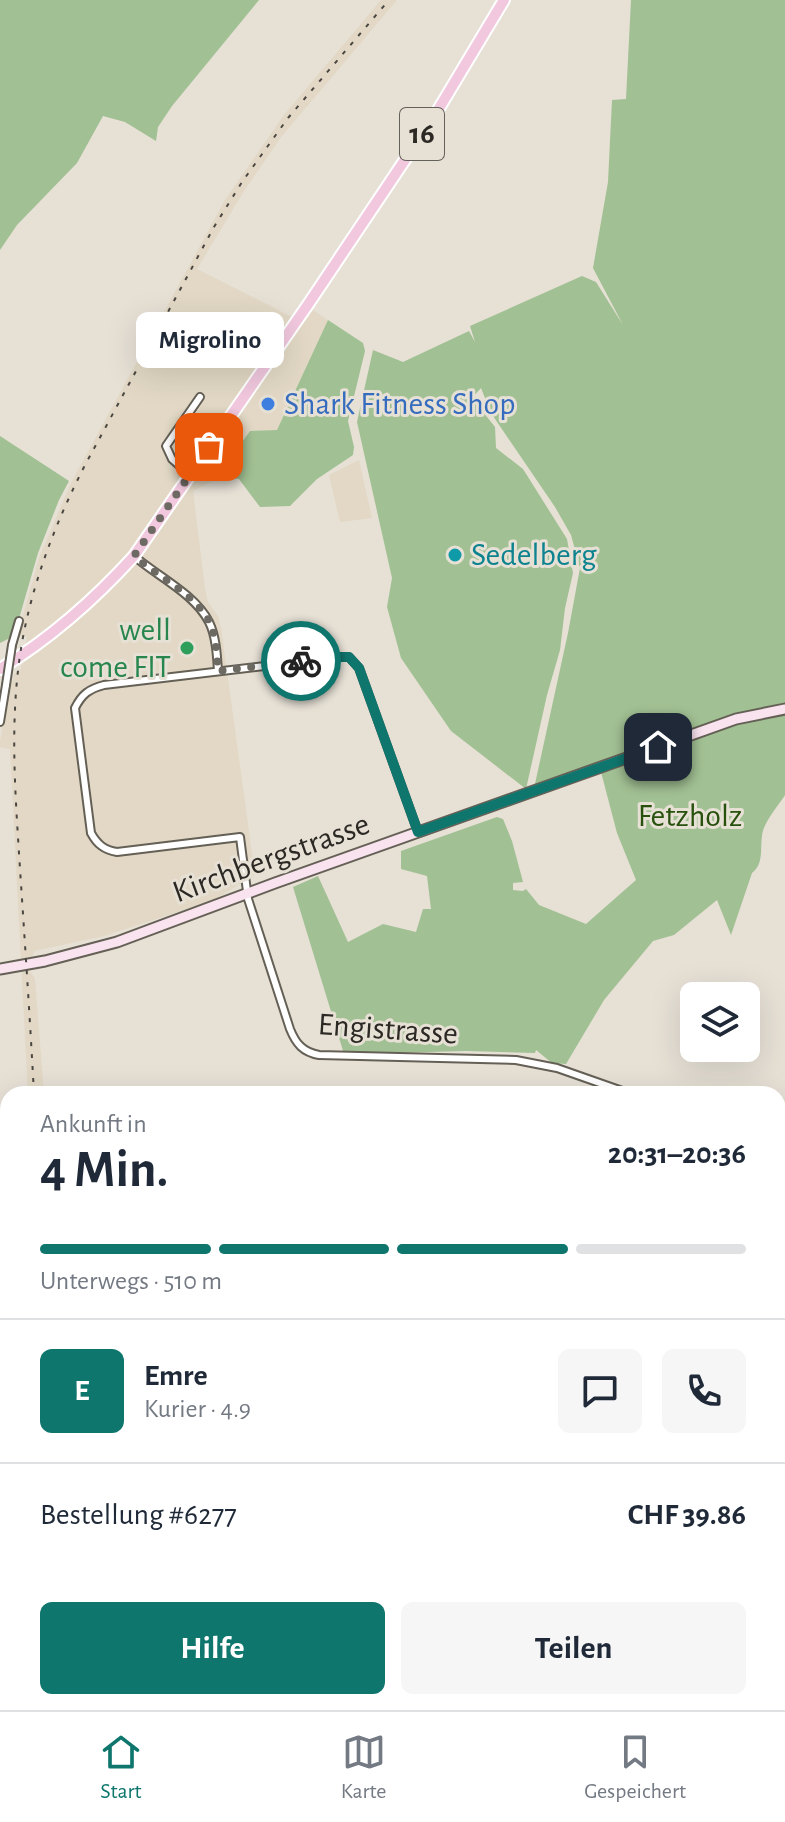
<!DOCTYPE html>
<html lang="de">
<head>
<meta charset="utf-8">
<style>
	:root { --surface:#fff; --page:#f6f6f7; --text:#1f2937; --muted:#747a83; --line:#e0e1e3; --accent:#0f766e }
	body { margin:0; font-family:"Alegreya Sans",sans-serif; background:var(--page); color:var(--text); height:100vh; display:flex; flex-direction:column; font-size:30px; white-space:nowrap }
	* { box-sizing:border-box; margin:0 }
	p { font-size:26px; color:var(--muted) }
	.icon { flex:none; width:44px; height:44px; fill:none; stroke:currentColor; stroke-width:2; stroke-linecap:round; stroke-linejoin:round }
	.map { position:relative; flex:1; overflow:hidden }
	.drawer { position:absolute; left:0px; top:1086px; width:786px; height:624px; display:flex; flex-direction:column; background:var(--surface); border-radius:24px 24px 0 0; box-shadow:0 8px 32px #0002 }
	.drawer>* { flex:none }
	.tools { position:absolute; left:680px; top:982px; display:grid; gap:16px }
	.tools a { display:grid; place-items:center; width:80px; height:80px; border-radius:12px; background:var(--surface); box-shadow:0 8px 32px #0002; font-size:40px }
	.pin { position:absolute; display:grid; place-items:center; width:68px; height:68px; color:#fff; margin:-34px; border-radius:16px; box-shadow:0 4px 12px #0006 }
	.courier { position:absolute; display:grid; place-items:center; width:80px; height:80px; margin:-40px; border:6px solid #0f766e; border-radius:50%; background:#fff; color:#222; box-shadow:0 2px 10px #0007 }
	.bubble { position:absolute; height:56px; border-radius:12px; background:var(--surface); box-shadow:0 8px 32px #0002; font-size:26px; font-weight:600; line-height:56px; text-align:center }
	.summary em { font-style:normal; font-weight:600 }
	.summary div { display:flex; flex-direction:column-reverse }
	.summary { display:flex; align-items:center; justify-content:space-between; height:136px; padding:0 40px }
	h1 { font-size:52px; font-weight:600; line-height:60px }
	.bar { display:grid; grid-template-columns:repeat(4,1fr); gap:12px 8px; align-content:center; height:96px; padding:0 40px }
	.bar i { height:10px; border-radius:6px; background:var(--line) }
	.bar .on { background:var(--accent) }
	.bar p { grid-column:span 4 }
	.line { display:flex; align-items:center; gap:20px; padding:0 40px; border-top:2px solid var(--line) }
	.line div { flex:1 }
	.round { display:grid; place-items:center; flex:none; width:84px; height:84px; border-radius:12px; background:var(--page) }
	.button { display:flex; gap:16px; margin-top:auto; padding:16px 40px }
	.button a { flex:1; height:92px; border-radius:12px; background:var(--accent); color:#fff; font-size:32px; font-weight:600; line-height:92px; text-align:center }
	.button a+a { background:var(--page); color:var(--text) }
	.tabs { display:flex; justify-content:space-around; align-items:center; height:112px; border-top:2px solid var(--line); background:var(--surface); font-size:22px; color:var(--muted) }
	.tabs a { display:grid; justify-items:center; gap:4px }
	.tabs .on { color:var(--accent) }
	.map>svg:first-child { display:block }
	.built { fill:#e2d8c5 }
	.green { fill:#a1c093 }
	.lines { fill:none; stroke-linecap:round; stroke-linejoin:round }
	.stream { stroke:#63afb1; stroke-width:2 }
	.minor-casing { stroke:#656056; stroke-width:10 }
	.secondary-casing { stroke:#656056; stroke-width:13 }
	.primary-casing { stroke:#fff; stroke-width:14 }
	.minor { stroke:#fff; stroke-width:6 }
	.secondary { stroke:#f8e3ee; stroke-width:9 }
	.primary { stroke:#f1c8de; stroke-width:10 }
	.rail { stroke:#4a4641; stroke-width:2; stroke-dasharray:4 8; stroke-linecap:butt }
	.minor-bridge-casing { stroke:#656056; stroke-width:10; stroke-linecap:butt }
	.minor-bridge { stroke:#fff; stroke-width:6 }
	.done { stroke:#6d6963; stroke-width:8; stroke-dasharray:0 14.4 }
	.route { stroke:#0f766e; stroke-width:10 }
	.shop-dot { fill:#3f7fe0; stroke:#e6e0d5; stroke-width:3 }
	.culture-dot { fill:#0f9aa8; stroke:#e6e0d5; stroke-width:3 }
	.leisure-dot { fill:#2e9e5b; stroke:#e6e0d5; stroke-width:3 }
	.labels { text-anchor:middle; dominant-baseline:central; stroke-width:6; stroke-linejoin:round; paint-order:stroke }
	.shield { fill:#e6e0d5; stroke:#64605a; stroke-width:2 }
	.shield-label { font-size:30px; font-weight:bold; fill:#2c2925 }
	.shop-label { font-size:32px; fill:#366cbe; stroke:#e6e0d5; text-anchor:start }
	.culture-label { font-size:32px; fill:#0d838f; stroke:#e6e0d5; text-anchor:start }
	.leisure-label { font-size:32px; fill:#27864d; stroke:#e6e0d5; text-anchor:end }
	.park-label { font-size:32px; fill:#28510e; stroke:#e6e0d5 }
	.street-label { font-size:32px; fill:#2c2925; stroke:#e6e0d5 }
</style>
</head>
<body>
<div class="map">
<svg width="785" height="1710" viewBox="0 0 785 1710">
	<rect width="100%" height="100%" fill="#e6e0d5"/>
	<g class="built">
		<path d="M 381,0 L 397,0 L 282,136 L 244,191 L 197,269 L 292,317 L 313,310 L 328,320 L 277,430 L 250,431 L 215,480 L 193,491 L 205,589 L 208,602 L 218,616 L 221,628 L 255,875 L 212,901 L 104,936 L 34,951 L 33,955 L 29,959 L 30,971 L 35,979 L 44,1094 L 28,1094 L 10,749 L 0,747 L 0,742 L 9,686 L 13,680 L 14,674 L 21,669 L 27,636 L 17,637 L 39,558 L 71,483 L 225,200 L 284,115 Z"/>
		<path d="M 359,460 L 372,518 L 340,522 L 329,475 Z"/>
	</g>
	<g class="green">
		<path d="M 0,0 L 259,0 L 172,106 L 158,127 L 156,141 L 125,122 L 103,116 L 77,163 L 17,225 L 0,250 Z"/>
		<path d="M 631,0 L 785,0 L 785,795 C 778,806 763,823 762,836 C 760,849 764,864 752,873 L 731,935 L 717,900 L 674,935 L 653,941 L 604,1000 L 566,1064 L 552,1063 L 536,1050 L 535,1053 L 467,1051 L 344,1054 L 293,887 L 318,876 L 348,942 L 383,924 L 416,932 L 423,909 L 431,909 L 427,876 L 401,869 L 401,851 L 497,817 L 503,819 L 512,841 L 523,882 L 513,883 L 513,890 L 523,891 L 526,889 L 539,905 L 586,924 L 636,880 L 617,833 L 601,772 L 533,793 L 568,633 L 580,568 L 571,535 L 555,507 L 491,413 L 481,388 L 472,398 L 495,427 L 496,448 L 523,469 L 567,539 L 573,573 L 565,608 L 560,650 L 547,695 L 526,789 L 451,731 L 401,658 L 387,607 L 392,578 L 357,422 L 373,350 L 403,362 L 469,331 L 475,342 L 470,326 L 582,276 L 596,282 L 623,325 L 593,268 L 608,182 L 612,100 L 626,99 Z"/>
		<path d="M 328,320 L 363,343 L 365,351 L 348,421 L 354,447 L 353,455 L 317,479 L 290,506 L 260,507 L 239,479 L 218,476 L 250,431 L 277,430 Z"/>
		<path d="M 0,436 L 69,481 L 59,500 L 38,553 L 14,636 L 0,643 Z"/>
		<path d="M 785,1321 L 785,1698 L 778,1701 L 778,1322 Z"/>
		<path d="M 0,1330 L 8,1331 L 7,1436 L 0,1428 Z"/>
		<path d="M 0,1612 L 8,1619 L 8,1702 L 77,1702 L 84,1710 L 0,1710 Z"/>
		<path d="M 348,1702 L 777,1702 L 770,1710 L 353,1710 Z"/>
	</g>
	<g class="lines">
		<g class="stream">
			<path d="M 0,1598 L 8,1607"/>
			<path d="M 778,1692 L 785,1689"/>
			<path d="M 97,1702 L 104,1710"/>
			<path d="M 761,1710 L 766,1702"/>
		</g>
		<defs>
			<g id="minor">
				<path d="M 190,475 L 172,459 L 166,446 L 200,397"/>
				<path d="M 134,556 C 157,576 195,594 209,622 C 216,636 217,655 218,671"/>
				<path d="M 12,645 L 19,621"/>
				<path d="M 0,722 L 6,685"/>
				<path d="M 418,832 L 359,668 L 349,657 L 341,657 L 104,685 C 89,689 82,694 75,708 L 91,833 C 97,844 104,850 117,852 L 240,837 L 248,899 L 290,1029 C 296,1044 303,1052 319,1055 L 516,1060 L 557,1068 L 631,1094"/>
				<path d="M 778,1122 L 785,1109"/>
				<path d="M 0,1138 L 8,1231"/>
				<path d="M 778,1154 L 785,1158"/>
				<path d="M 0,1293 L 8,1285"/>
			</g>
			<path id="secondary" d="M 0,969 L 45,961 L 117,942 L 275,883 L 736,719 L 785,709"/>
			<path id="primary" d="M 0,669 C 51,638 94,600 134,556 L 309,303 L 435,115 L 504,0"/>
		</defs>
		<use href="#minor" class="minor-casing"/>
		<use href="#secondary" class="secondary-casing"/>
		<use href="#primary" class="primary-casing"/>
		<use href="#minor" class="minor"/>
		<use href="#secondary" class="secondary"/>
		<use href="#primary" class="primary"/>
		<g class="rail">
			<path d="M 34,1094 C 30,1019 25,944 20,869 C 15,788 8,708 25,627 C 37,571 58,518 84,467 L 214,227 L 242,182 L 288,118 L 389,0"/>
			<path d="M 0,1483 L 8,1466"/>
		</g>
		<defs>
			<path id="minor-bridge" d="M 6,685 L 12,645"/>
		</defs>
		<use href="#minor-bridge" class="minor-bridge-casing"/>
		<use href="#minor-bridge" class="minor-bridge"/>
	</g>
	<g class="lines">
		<path class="done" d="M 209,447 L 134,556 C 157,576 195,594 209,621 C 216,636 217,655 218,671 L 301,661"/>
		<path class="route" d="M 301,661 L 341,657 L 349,657 L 359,668 L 418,832 L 658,747"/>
	</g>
	<circle class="shop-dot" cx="268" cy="404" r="8"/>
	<circle class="culture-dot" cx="455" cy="555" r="8"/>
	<circle class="leisure-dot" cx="187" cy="648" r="8"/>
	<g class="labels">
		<rect class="shield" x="400" y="108" width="44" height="52" rx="6"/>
		<g class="shield-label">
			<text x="422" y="134">16</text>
		</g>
		<g class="shop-label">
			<text x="284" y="404">Shark Fitness Shop</text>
		</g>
		<g class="culture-label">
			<text x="471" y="555">Sedelberg</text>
		</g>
		<g class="leisure-label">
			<text x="171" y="630">well<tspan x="171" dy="37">come FIT</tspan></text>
		</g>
		<g class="park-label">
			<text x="690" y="816">Fetzholz</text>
		</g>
		<g class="street-label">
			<text transform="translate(271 858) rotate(-20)">Kirchbergstrasse</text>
			<text transform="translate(388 1029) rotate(4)">Engistrasse</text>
		</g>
	</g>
</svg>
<div class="tools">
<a><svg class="icon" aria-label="layers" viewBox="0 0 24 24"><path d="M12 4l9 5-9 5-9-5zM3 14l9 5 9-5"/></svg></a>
</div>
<div class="pin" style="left:209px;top:447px;background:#ea580c"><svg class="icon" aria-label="bag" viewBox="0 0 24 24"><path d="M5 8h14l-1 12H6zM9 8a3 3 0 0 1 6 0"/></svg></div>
<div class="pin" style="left:658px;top:747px;background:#1f2937"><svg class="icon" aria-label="home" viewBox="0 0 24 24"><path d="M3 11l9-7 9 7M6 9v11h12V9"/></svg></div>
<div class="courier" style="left:301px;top:661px"><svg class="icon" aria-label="bike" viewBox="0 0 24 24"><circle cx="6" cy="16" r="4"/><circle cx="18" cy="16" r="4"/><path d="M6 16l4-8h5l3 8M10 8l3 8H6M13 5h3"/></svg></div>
<div class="bubble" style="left:136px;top:312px;width:148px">Migrolino</div>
<section class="drawer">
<div class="summary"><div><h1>4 Min.</h1><p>Ankunft in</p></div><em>20:31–20:36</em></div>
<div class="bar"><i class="on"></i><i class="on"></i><i class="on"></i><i></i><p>Unterwegs · 510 m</p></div>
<div class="line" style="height:144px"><b class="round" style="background:var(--accent);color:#fff">E</b><div><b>Emre</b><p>Kurier · 4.9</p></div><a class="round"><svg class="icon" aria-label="chat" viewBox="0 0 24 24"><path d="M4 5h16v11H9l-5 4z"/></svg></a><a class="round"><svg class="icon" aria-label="phone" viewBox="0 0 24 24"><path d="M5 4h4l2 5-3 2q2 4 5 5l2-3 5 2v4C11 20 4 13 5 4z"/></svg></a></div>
<div class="line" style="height:104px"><div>Bestellung #6277</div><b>CHF 39.86</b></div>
<div class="button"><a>Hilfe</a><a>Teilen</a></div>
</section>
</div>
<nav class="tabs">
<a class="on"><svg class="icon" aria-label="home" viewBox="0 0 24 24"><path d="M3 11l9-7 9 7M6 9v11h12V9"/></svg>Start</a>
<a><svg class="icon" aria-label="map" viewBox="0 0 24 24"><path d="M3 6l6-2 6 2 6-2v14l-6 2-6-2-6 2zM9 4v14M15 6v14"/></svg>Karte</a>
<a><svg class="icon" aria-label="saved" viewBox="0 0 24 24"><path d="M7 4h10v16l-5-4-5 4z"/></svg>Gespeichert</a>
</nav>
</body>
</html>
